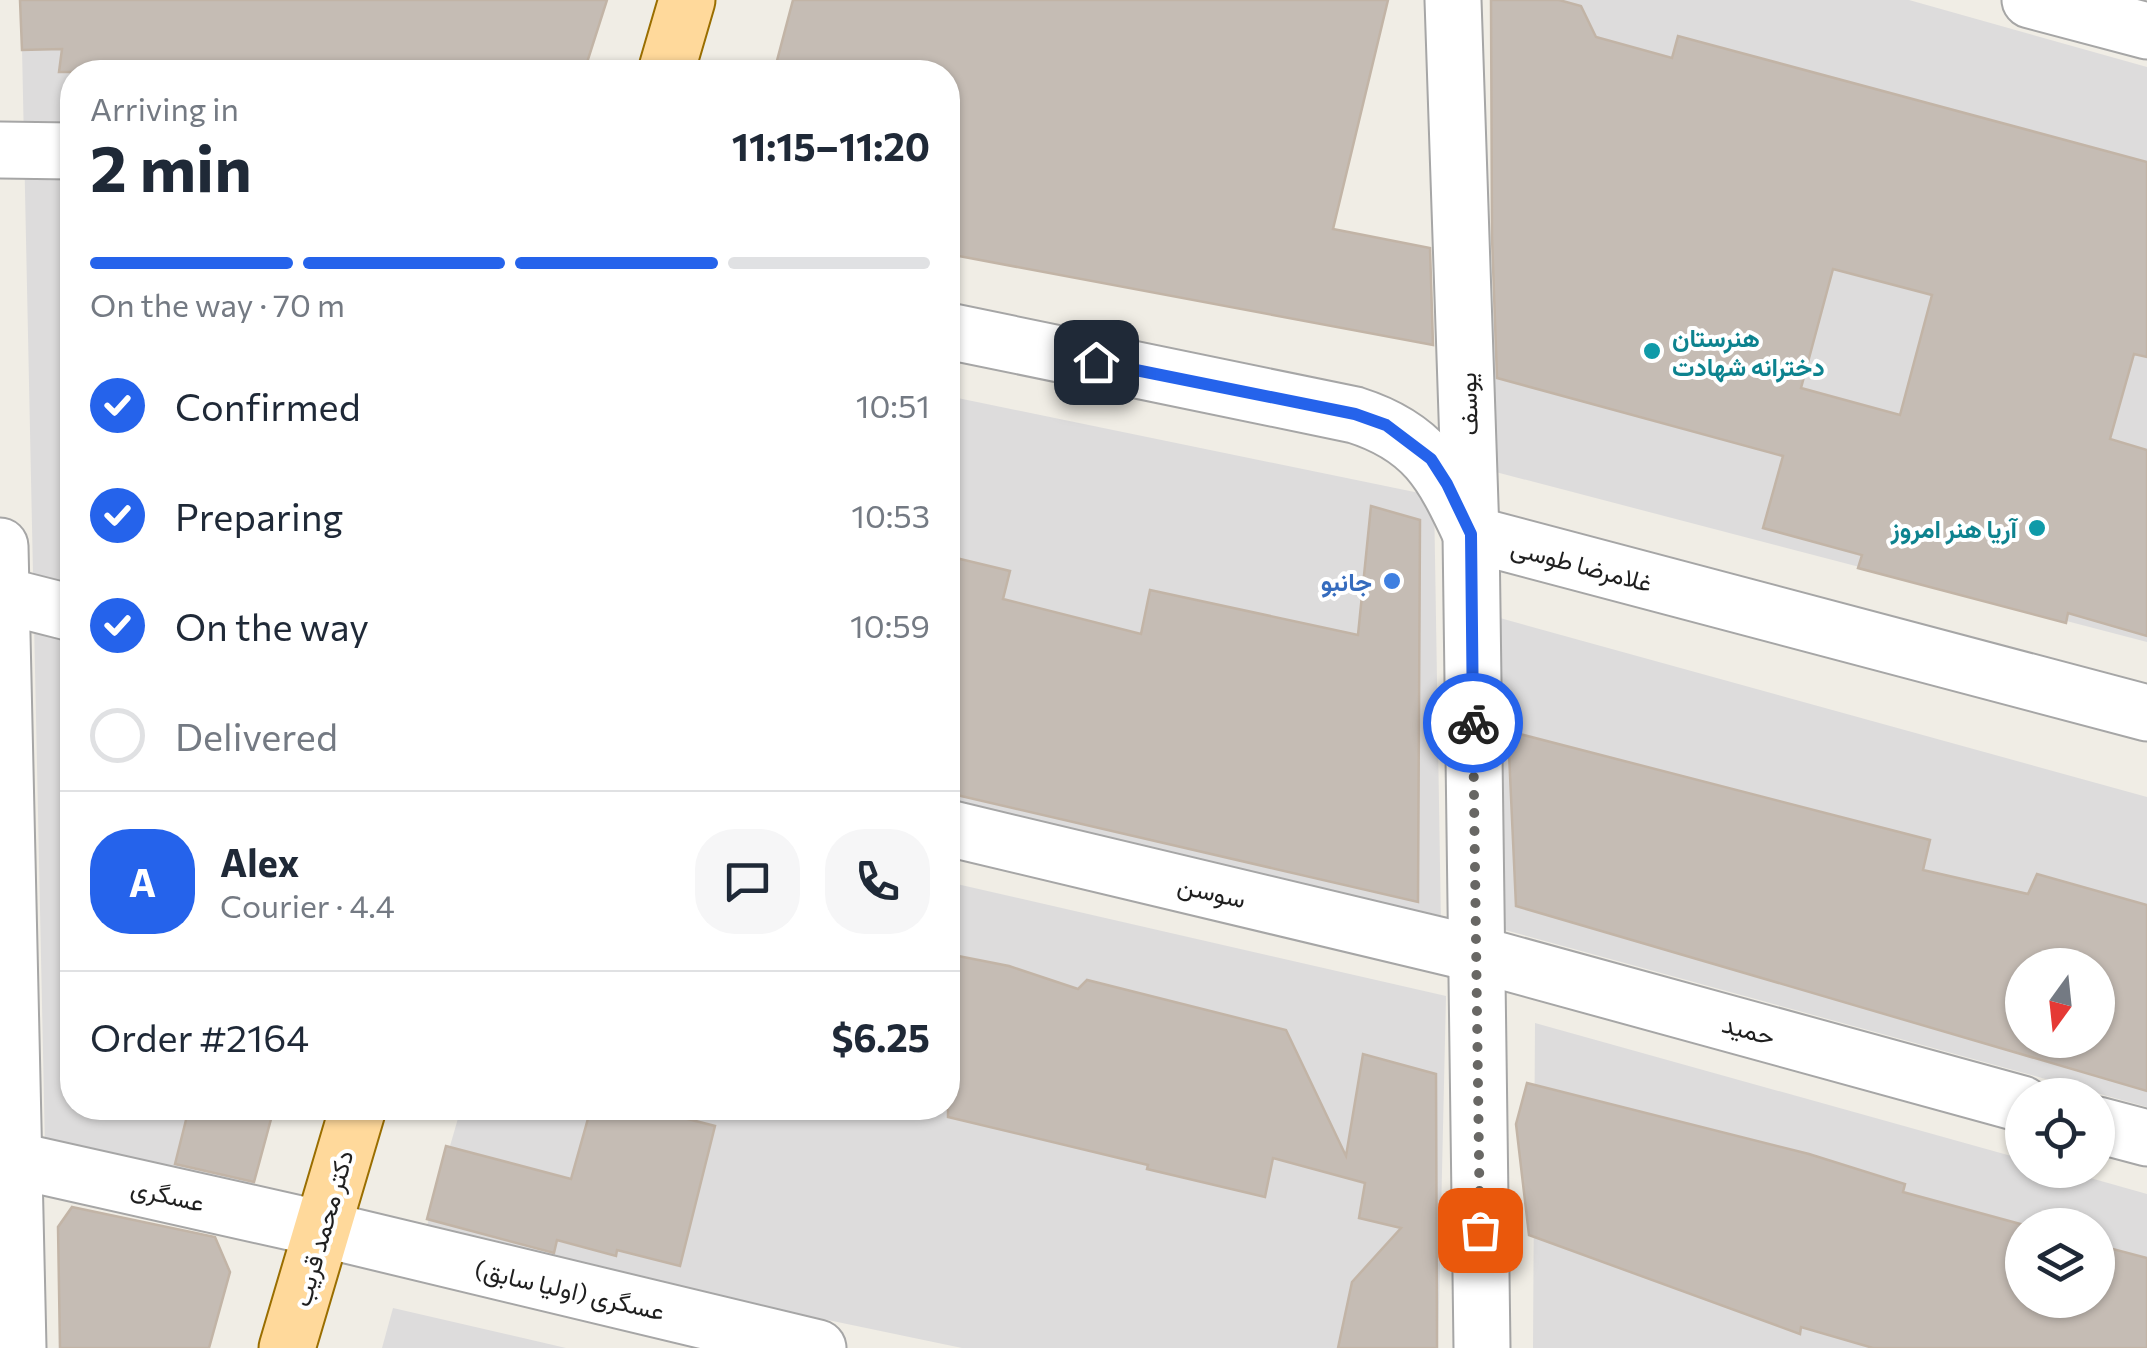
<!DOCTYPE html>
<html lang="en">
<head>
<meta charset="utf-8">
<style>
	:root { --surface:#fff; --page:#f6f6f7; --text:#1f2937; --muted:#747a83; --line:#e0e1e3; --accent:#2563eb }
	body { margin:0; font-family:Commissioner,Vazirmatn,sans-serif; background:var(--page); color:var(--text); height:100vh; display:flex; flex-direction:column; font-size:38px; white-space:nowrap }
	* { box-sizing:border-box; margin:0 }
	p { font-size:32px; color:var(--muted) }
	.icon { flex:none; width:55px; height:55px; fill:none; stroke:currentColor; stroke-width:2; stroke-linecap:round; stroke-linejoin:round }
	.map { position:relative; flex:1; overflow:hidden }
	.side { position:absolute; left:60px; top:60px; width:900px; height:1060px; display:flex; flex-direction:column; background:var(--surface); border-radius:40px; box-shadow:0 2px 8px #0004 }
	.side>* { flex:none }
	.needle { width:65px; rotate:195deg }
	.fabs { position:absolute; left:2005px; top:948px; display:grid; gap:20px }
	.fabs a { display:grid; place-items:center; width:110px; height:110px; border-radius:50%; background:var(--surface); box-shadow:0 2px 8px #0004; font-size:50px }
	.pin { position:absolute; display:grid; place-items:center; width:85px; height:85px; color:#fff; margin:-42px; border-radius:20px; box-shadow:0 5px 15px #0006 }
	.courier { position:absolute; display:grid; place-items:center; width:100px; height:100px; margin:-50px; border:8px solid #2563eb; border-radius:50%; background:#fff; color:#222; box-shadow:0 2px 12px #0007 }
	.head em { font-style:normal; font-weight:700 }
	.head div { display:flex; flex-direction:column-reverse }
	.head { display:flex; align-items:center; justify-content:space-between; height:170px; padding:0 30px }
	h1 { font-size:65px; font-weight:700; line-height:75px }
	.bar { display:grid; grid-template-columns:repeat(4,1fr); gap:15px 10px; align-content:center; height:120px; padding:0 30px }
	.bar i { height:12px; border-radius:8px; background:var(--line) }
	.bar .active { background:var(--accent) }
	.bar p { grid-column:span 4 }
	.line { display:flex; align-items:center; gap:25px; padding:0 30px; border-top:2px solid var(--line) }
	.line div { flex:1 }
	.round { display:grid; place-items:center; flex:none; width:105px; height:105px; border-radius:40px; background:var(--page) }
	ol { padding:0 30px; list-style:none }
	li { display:flex; align-items:center; gap:30px; height:110px }
	li p { margin-inline-start:auto }
	li .icon { padding:10px; border-radius:50%; background:var(--accent); color:#fff; stroke-width:4 }
	li:last-child { color:var(--muted) }
	li i { width:55px; height:55px; border:5px solid var(--line); border-radius:50% }
	.map>svg:first-child { display:block }
	.residential { fill:#dddcdc; fill-rule:evenodd }
	.building { fill:#c5bcb4; stroke:#c2b4a6; stroke-width:2.5; fill-rule:evenodd }
	.lines { fill:none; stroke-linecap:round; stroke-linejoin:round }
	.minor-casing { stroke:#a6a6a6; stroke-width:59 }
	.major-casing { stroke:#9a6e00; stroke-width:59 }
	.minor { stroke:#fff; stroke-width:55 }
	.major { stroke:#ffd99b; stroke-width:55 }
	.done { stroke:#686764; stroke-width:10; stroke-dasharray:0 18 }
	.route { stroke:#2563eb; stroke-width:12 }
	.culture-dot { fill:#0f9aa8; stroke:#fff; stroke-width:4 }
	.shop-dot { fill:#3f7fe0; stroke:#fff; stroke-width:4 }
	.labels { text-anchor:middle; dominant-baseline:central; stroke-width:8; stroke-linejoin:round; paint-order:stroke }
	.culture-label { font-size:25px; font-weight:bold; fill:#0d838f; stroke:#fff; text-anchor:start }
	.street-label { font-size:25px; fill:#1f1f1f; stroke:#fff }
	.shop-label { font-size:25px; font-weight:bold; fill:#366cbe; stroke:#fff; text-anchor:end }
</style>
</head>
<body>
<div class="map">
<svg width="2147" height="1348" viewBox="0 0 2147 1348">
	<rect width="100%" height="100%" fill="#f0ede5"/>
	<g class="residential">
		<path d="M 21,0 L 591,0 L 570,72 L 72,72 L 72,1108 L 275,1108 L 248,1204 L 45,1148 Z"/>
		<path d="M 1496,0 L 1909,0 L 2147,67 L 2147,642 L 1492,471 Z"/>
		<path d="M 948,396 L 1434,496 L 1441,925 L 948,804 Z"/>
		<path d="M 1500,618 L 2147,797 L 2147,1107 L 1505,930 ZM 2022,965 L 2098,965 L 2098,1040 L 2022,1040 Z"/>
		<path d="M 948,882 L 1446,996 L 1438,1348 L 962,1348 L 424,1236 L 461,1108 L 948,1108 Z"/>
		<path d="M 1535,1023 L 2022,1159 L 2022,1170 L 2062,1170 L 2147,1194 L 2147,1348 L 1533,1348 ZM 2022,1225 L 2098,1225 L 2098,1300 L 2022,1300 Z"/>
		<path d="M 393,1308 L 566,1348 L 382,1348 Z"/>
	</g>
	<g class="building">
		<path d="M 20,0 L 607,0 L 584,72 L 59,72 L 62,49 L 22,50 Z"/>
		<path d="M 793,0 L 1388,0 L 1333,229 L 1430,248 L 1433,345 L 948,254 L 948,72 L 774,72 Z"/>
		<path d="M 1491,0 L 1559,0 L 1581,6 L 1596,37 L 1672,58 L 1678,36 L 2147,162 L 2147,357 L 2134,354 L 2110,439 L 2147,450 L 2147,636 L 2068,613 L 2066,623 L 1858,568 L 1862,555 L 1763,528 L 1783,456 L 1497,378 L 1492,237 ZM 1833,269 L 1932,295 L 1900,415 L 1801,388 Z"/>
		<path d="M 1371,506 L 1420,520 L 1418,902 L 948,793 L 948,556 L 1010,571 L 1003,599 L 1141,634 L 1150,590 L 1358,635 Z"/>
		<path d="M 1508,731 L 1930,840 L 1923,870 L 2028,894 L 2037,874 L 2147,905 L 2147,1091 L 1516,906 ZM 2022,965 L 2098,965 L 2098,1040 L 2022,1040 Z"/>
		<path d="M 948,954 L 1009,966 L 1078,989 L 1087,980 L 1286,1030 L 1346,1156 L 1363,1054 L 1436,1074 L 1437,1348 L 1338,1348 L 1352,1282 L 1401,1228 L 1359,1218 L 1365,1183 L 1273,1158 L 1265,1197 L 1147,1169 L 1148,1165 L 948,1117 Z"/>
		<path d="M 1527,1083 L 1809,1154 L 1905,1184 L 1903,1192 L 2024,1225 L 2022,1300 L 2098,1300 L 2098,1245 L 2147,1258 L 2147,1348 L 1873,1348 L 1801,1327 L 1800,1334 L 1529,1235 L 1516,1124 Z"/>
		<path d="M 189,1108 L 274,1108 L 254,1182 L 175,1164 Z"/>
		<path d="M 591,1108 L 645,1108 L 715,1126 L 680,1266 L 617,1250 L 616,1256 L 557,1240 L 554,1253 L 427,1219 L 446,1146 L 571,1179 Z"/>
		<path d="M 72,1207 L 215,1237 L 230,1272 L 209,1348 L 60,1348 L 58,1227 Z"/>
	</g>
	<g class="lines">
		<defs>
			<g id="minor">
				<path d="M 1453,0 L 1471,534 L 1482,1348"/>
				<path d="M 2030,0 L 2147,31"/>
				<path d="M 0,150 L 72,151"/>
				<path d="M 948,331 L 1355,415 C 1424,437 1442,472 1471,534 L 2147,713"/>
				<path d="M 0,546 L 18,1348"/>
				<path d="M 1,595 L 72,613"/>
				<path d="M 948,828 L 1476,954 L 2022,1104"/>
				<path d="M 2098,1125 L 2147,1138"/>
				<path d="M 14,1160 L 322,1229 L 818,1348"/>
			</g>
			<g id="major">
				<path d="M 666,72 L 687,0"/>
				<path d="M 287,1348 L 358,1108"/>
			</g>
		</defs>
		<use href="#minor" class="minor-casing"/>
		<use href="#major" class="major-casing"/>
		<use href="#minor" class="minor"/>
		<use href="#major" class="major"/>
	</g>
	<g class="lines">
		<path class="done" d="M 1473,723 L 1480,1230"/>
		<path class="route" d="M 1096,362 L 1355,414 L 1386,425 L 1431,459 L 1447,484 L 1471,534 L 1473,723"/>
	</g>
	<g class="culture-dot">
		<circle cx="1652" cy="351" r="10"/>
		<circle cx="2037" cy="528" r="10"/>
	</g>
	<circle class="shop-dot" cx="1392" cy="581" r="10"/>
	<g class="labels">
		<g class="culture-label">
			<text x="1672" y="337">هنرستان<tspan x="1672" dy="29">دخترانه شهادت</tspan></text>
			<text x="2017" y="528" text-anchor="end">آریا هنر امروز</text>
		</g>
		<g class="street-label">
			<text transform="translate(1467 404) rotate(-92)">یوسف</text>
			<text transform="translate(1582 564) rotate(15)">غلامرضا طوسی</text>
			<text transform="translate(1212 891) rotate(13)">سوسن</text>
			<text transform="translate(1749 1029) rotate(15)">حمید</text>
			<text transform="translate(168 1194) rotate(13)">عسگری</text>
			<text transform="translate(322 1228) rotate(-74)">دکتر محمد قریب</text>
			<text transform="translate(570 1289) rotate(13)">عسگری (اولیا سابق)</text>
		</g>
		<g class="shop-label">
			<text x="1372" y="581">جانبو</text>
		</g>
	</g>
</svg>
<div class="fabs">
<a><svg class="needle" viewBox="-14 -14 28 28"><path d="M0-13l5 13h-10z" fill="#e53935"/><path d="M0 13l5-13h-10z" fill="#747a83"/></svg></a>
<a><svg class="icon" aria-label="locate" viewBox="0 0 24 24"><circle cx="12" cy="12" r="6"/><path d="M12 2v4M12 18v4M2 12h4M18 12h4"/></svg></a>
<a><svg class="icon" aria-label="layers" viewBox="0 0 24 24"><path d="M12 4l9 5-9 5-9-5zM3 14l9 5 9-5"/></svg></a>
</div>
<div class="pin" style="left:1480px;top:1230px;background:#ea580c"><svg class="icon" aria-label="bag" viewBox="0 0 24 24"><path d="M5 8h14l-1 12H6zM9 8a3 3 0 0 1 6 0"/></svg></div>
<div class="pin" style="left:1096px;top:362px;background:#1f2937"><svg class="icon" aria-label="home" viewBox="0 0 24 24"><path d="M3 11l9-7 9 7M6 9v11h12V9"/></svg></div>
<div class="courier" style="left:1473px;top:723px"><svg class="icon" aria-label="bike" viewBox="0 0 24 24"><circle cx="6" cy="16" r="4"/><circle cx="18" cy="16" r="4"/><path d="M6 16l4-8h5l3 8M10 8l3 8H6M13 5h3"/></svg></div>
<section class="side">
<div class="head"><div><h1>2 min</h1><p>Arriving in</p></div><em>11:15–11:20</em></div>
<div class="bar"><i class="active"></i><i class="active"></i><i class="active"></i><i></i><p>On the way · 70 m</p></div>
<ol>
<li><svg class="icon" aria-label="check" viewBox="0 0 24 24"><path d="M5 12l5 5 9-10"/></svg>Confirmed<p>10:51</p></li>
<li><svg class="icon" aria-label="check" viewBox="0 0 24 24"><path d="M5 12l5 5 9-10"/></svg>Preparing<p>10:53</p></li>
<li><svg class="icon" aria-label="check" viewBox="0 0 24 24"><path d="M5 12l5 5 9-10"/></svg>On the way<p>10:59</p></li>
<li><i></i>Delivered</li>
</ol>
<div class="line" style="height:180px"><b class="round" style="background:var(--accent);color:#fff">A</b><div><b>Alex</b><p>Courier · 4.4</p></div><a class="round"><svg class="icon" aria-label="chat" viewBox="0 0 24 24"><path d="M4 5h16v11H9l-5 4z"/></svg></a><a class="round"><svg class="icon" aria-label="phone" viewBox="0 0 24 24"><path d="M5 4h4l2 5-3 2q2 4 5 5l2-3 5 2v4C11 20 4 13 5 4z"/></svg></a></div>
<div class="line" style="height:130px"><div>Order #2164</div><b>$6.25</b></div>
</section>
</div>
</body>
</html>
